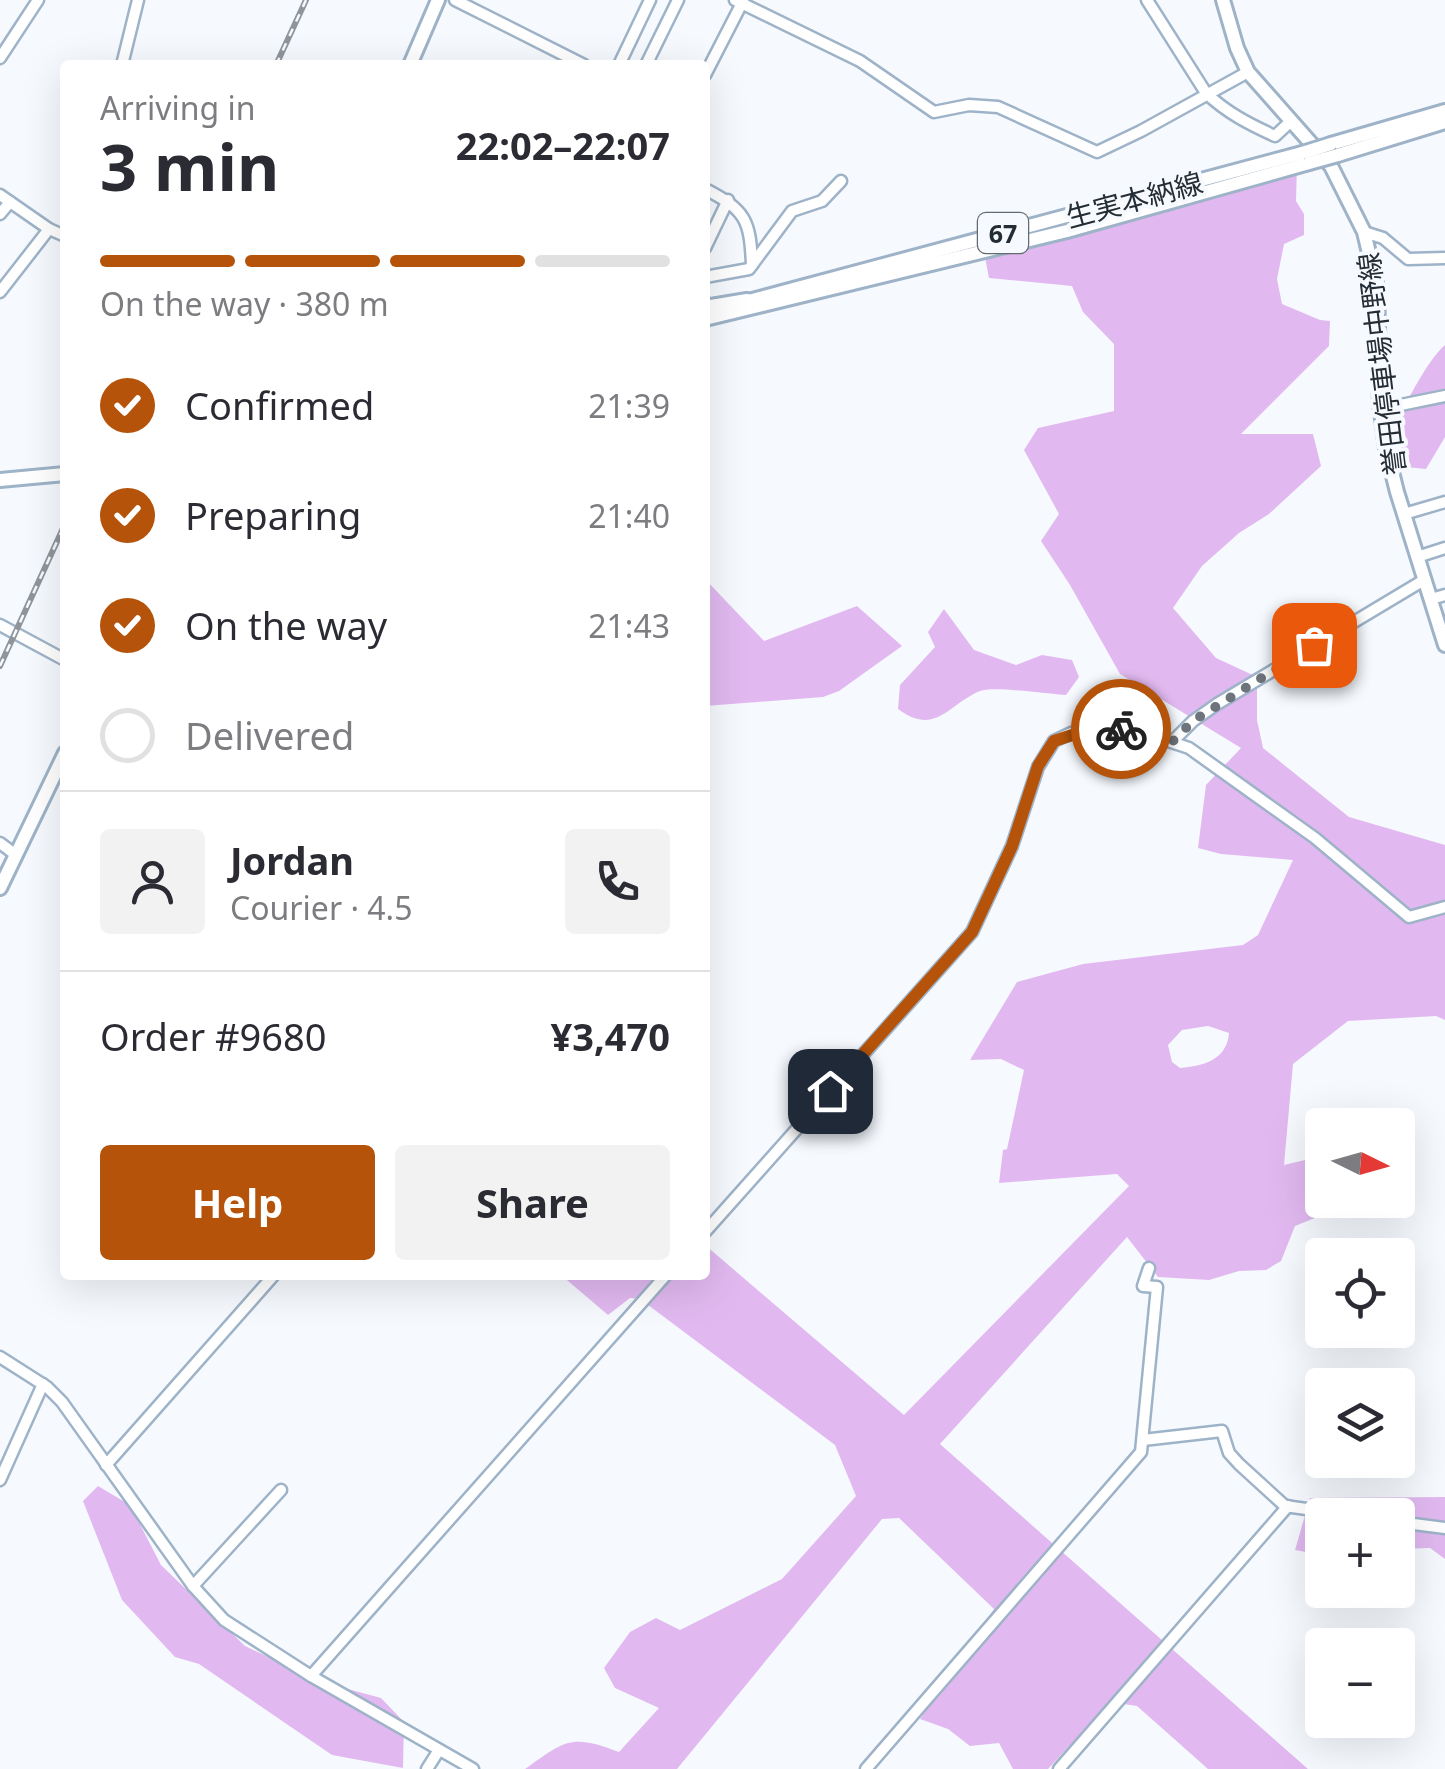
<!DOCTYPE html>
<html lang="en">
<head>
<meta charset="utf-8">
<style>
	:root { --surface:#fff; --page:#f2f2f3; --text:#2b2b33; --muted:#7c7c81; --line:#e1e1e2; --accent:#b45309 }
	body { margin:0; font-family:"Noto Sans","Noto Sans JP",sans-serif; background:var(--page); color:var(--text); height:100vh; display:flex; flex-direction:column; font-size:38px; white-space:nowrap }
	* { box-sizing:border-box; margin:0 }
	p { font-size:32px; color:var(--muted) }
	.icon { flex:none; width:55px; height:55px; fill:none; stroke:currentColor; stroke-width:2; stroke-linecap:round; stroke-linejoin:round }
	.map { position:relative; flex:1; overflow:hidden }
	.details { position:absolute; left:60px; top:60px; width:650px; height:1220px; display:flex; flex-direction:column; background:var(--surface); border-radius:10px; box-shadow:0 10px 40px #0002 }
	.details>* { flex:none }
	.needle { width:65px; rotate:95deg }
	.fabs { position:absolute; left:1305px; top:1108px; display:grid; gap:20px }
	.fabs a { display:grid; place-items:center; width:110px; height:110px; border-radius:10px; background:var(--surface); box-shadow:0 10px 40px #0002; font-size:50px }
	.pin { position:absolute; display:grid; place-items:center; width:85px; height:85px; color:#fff; margin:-42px; border-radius:20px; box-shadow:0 5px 15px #0006 }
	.courier { position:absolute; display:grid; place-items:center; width:100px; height:100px; margin:-50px; border:8px solid #b45309; border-radius:50%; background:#fff; color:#222; box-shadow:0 2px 12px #0007 }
	.headline em { font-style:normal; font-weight:700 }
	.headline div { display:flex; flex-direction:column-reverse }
	.headline { display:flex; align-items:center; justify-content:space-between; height:170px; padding:0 40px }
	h1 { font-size:65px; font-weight:700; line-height:75px }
	.bar { display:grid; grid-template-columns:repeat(4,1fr); gap:15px 10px; align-content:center; height:120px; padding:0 40px }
	.bar i { height:12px; border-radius:8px; background:var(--line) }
	.bar .current { background:var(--accent) }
	.bar p { grid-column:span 4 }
	.line { display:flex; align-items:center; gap:25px; padding:0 40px; border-top:2px solid var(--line) }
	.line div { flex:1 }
	.round { display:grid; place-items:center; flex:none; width:105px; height:105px; border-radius:10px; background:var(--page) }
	ol { padding:0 40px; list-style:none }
	li { display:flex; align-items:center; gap:30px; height:110px }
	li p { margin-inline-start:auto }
	li .icon { padding:10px; border-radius:50%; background:var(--accent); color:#fff; stroke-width:4 }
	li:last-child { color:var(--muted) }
	li i { width:55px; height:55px; border:5px solid var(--line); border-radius:50% }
	.primary-button { display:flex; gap:20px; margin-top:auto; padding:20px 40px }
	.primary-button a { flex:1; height:115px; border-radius:10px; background:var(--accent); color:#fff; font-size:40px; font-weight:700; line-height:115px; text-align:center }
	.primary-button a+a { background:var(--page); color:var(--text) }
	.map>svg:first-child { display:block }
	.forest { fill:#e1b9f0; fill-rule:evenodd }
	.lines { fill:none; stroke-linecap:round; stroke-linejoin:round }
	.minor-casing { stroke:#9eb3c8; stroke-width:15 }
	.major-casing { stroke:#9eb3c8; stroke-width:18 }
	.minor { stroke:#fff; stroke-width:10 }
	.major { stroke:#fff; stroke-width:12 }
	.rail-casing { stroke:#8f959b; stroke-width:6 }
	.rail { stroke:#f6faff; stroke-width:2.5; stroke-dasharray:8; stroke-linecap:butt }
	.major-bridge-casing { stroke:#9eb3c8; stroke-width:18; stroke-linecap:butt }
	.major-bridge { stroke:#fff; stroke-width:12 }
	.done { stroke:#6e747b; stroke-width:10; stroke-dasharray:0 18 }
	.route { stroke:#b45309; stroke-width:12 }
	.labels { text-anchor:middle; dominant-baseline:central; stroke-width:8; stroke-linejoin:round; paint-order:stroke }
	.shield { fill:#f6faff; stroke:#636a71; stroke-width:2.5 }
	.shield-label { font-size:25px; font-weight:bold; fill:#242c34 }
	.street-label { font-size:28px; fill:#242c34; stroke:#f6faff }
</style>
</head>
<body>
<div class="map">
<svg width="1445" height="1769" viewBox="0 0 1445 1769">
	<rect width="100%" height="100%" fill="#f6faff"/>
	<g class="forest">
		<path d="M 1297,164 L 1296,201 L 1304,214 L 1304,235 L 1284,244 L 1277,279 L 1282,304 L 1320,320 L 1330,321 L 1329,346 L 1241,434 L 1313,434 L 1321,466 L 1269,514 L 1239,533 L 1202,566 L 1173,608 L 1216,658 L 1257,677 L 1257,720 L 1263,748 L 1349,817 L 1445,845 L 1445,1020 L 1436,1016 L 1348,1021 L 1293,1064 L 1284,1165 L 1322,1156 L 1322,1200 L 1330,1200 L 1320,1216 L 1295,1226 L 1281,1261 L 1266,1270 L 1239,1271 L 1209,1280 L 1158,1277 L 1127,1237 L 940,1444 L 1308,1769 L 1208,1769 L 1137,1706 L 1110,1702 L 1048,1769 L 1013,1769 L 999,1743 L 970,1746 L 948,1729 L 920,1719 L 994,1609 L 899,1518 L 882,1519 L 677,1769 L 525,1769 C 564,1741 571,1733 619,1752 L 659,1708 L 615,1688 L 604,1668 L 630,1632 L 656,1618 L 680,1630 L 782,1579 L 856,1496 L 835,1445 L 640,1299 L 630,1298 L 608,1315 L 561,1275 L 705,1275 L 705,1245 L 904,1415 L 1129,1186 L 1117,1174 L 999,1183 L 1003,1150 L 1007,1149 L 1024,1070 L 1001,1059 L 970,1060 L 1017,982 L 1083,964 L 1243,945 L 1258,935 L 1293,860 L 1221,854 L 1198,848 L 1206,785 L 1241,748 L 1120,674 L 1070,585 L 1041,541 L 1059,514 L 1024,450 L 1038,428 L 1114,411 L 1114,344 L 1083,312 L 1072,286 L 989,278 L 985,257 C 1092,236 1196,202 1297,164 ZM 1208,1026 L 1229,1033 C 1227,1060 1203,1066 1180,1068 L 1172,1062 L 1168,1045 L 1182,1030 Z"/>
		<path d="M 1445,345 L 1445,437 L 1426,469 L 1406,467 L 1394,423 C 1410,399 1425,363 1445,345 Z"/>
		<path d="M 705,579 L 764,641 L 857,606 L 902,646 L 839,691 L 823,697 L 705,706 Z"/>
		<path d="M 944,609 L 974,650 L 1016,665 L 1042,655 L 1072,660 L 1079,677 L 1066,695 C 1049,694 994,686 980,691 C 948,704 936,737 898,709 L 900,685 L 935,647 L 928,632 Z"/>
		<path d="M 98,1486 L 130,1505 L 161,1565 L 245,1646 L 322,1682 L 381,1698 L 404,1722 L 403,1768 L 332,1755 L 199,1664 L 175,1657 L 122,1600 L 83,1501 Z"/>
		<path d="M 1445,1497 L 1445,1559 L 1430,1548 L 1398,1549 L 1398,1515 L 1322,1515 L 1322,1555 L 1295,1550 L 1310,1498 Z"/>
	</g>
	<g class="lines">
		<defs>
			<g id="minor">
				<path d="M 455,0 L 584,65"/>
				<path d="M 735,0 L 860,61 L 934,112 L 969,105 L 998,107 L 1097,152 L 1141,131 L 1248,72"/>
				<path d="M 1147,0 L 1206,93 C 1227,113 1249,124 1275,136 L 1290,122"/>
				<path d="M 0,58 L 38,0"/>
				<path d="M 122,65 L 138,0"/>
				<path d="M 619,65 L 650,0"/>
				<path d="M 646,65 L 678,0"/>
				<path d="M 705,75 L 743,1"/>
				<path d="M 705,189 C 746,210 750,220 752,265"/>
				<path d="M 0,195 L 49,229 L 65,236"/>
				<path d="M 0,214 L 10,202"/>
				<path d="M 1364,232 L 1383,238 L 1408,259 L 1445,258"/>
				<path d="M 705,248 L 728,200"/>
				<path d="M 705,277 L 749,269 L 792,211 L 822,201 L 841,181"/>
				<path d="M 0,292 L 49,229"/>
				<path d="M 1381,409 L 1445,396"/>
				<path d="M 1404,514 L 1445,502"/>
				<path d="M 1417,557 L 1445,548"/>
				<path d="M 1431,599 L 1445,595"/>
				<path d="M 0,625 L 65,660"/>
				<path d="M 1173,741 L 1193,721 L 1217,704 L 1424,580"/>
				<path d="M 0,843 L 16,855"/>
				<path d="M 705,1232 L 972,932 L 1012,846 L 1038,767 L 1054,741 L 1071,733 L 1100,726 L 1150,735 L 1189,748 L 1315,838 L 1409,917 L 1445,907"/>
				<path d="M 0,1357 L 47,1387 L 62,1402 L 193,1586 L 224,1620 L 311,1676 L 473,1769"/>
				<path d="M 1143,1440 L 1222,1431 L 1229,1453 L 1239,1464 L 1285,1506 L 1349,1515"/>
				<path d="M 106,1465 L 274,1275"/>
				<path d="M 0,1480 L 43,1384"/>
				<path d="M 1398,1522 L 1445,1528"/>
				<path d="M 193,1586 L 281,1490"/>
				<path d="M 311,1676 L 666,1275"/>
				<path d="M 427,1769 L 439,1750"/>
				<path d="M 866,1769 L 1141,1452 L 1157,1287 L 1143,1286 L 1149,1268"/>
				<path d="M 1059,1769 L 1288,1506"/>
			</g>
			<g id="major">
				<path d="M 1223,0 L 1237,48 L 1248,72 L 1331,166 L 1364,232 L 1377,287 L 1380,404 L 1386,448 L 1397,492 L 1445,645"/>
				<path d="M 410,65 L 438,0"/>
				<path d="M 1331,144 L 1445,111"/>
				<path d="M 1338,155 L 1445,122"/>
				<path d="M 741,303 L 1302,153"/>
				<path d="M 705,307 L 747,300"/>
				<path d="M 705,319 L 1067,231 L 1309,163"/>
				<path d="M 0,480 L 65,474"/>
				<path d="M 0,888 L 65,753"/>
			</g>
		</defs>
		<use href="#minor" class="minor-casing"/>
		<use href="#major" class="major-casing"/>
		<use href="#minor" class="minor"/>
		<use href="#major" class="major"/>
		<defs>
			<g id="rail">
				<path d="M 276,65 L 306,0"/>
				<path d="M 0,666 L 65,524"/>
			</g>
		</defs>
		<use href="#rail" class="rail-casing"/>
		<use href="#rail" class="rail"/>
		<defs>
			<g id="major-bridge">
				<path d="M 1302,153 L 1331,144"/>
				<path d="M 1309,163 L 1338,155"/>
			</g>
		</defs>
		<use href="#major-bridge" class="major-bridge-casing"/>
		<use href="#major-bridge" class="major-bridge"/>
	</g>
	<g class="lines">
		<path class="done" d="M 1121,729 L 1173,741 L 1193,721 L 1314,645"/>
		<path class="route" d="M 830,1091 L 972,932 L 1012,846 L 1038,766 L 1054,741 L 1100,726 L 1121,729"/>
	</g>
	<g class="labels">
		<rect class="shield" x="978" y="213" width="50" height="40" rx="8"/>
		<g class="shield-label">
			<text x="1003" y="233">67</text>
		</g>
		<g class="street-label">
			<text transform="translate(1134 199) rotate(-15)">生実本納線</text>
			<text transform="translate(1381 364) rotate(-97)">誉田停車場中野線</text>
		</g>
	</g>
</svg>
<div class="fabs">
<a><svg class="needle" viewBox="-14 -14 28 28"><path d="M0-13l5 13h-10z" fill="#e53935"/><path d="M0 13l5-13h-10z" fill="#7c7c81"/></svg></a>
<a><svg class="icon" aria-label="locate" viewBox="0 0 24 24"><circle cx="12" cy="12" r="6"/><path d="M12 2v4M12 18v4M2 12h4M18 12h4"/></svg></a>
<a><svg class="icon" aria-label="layers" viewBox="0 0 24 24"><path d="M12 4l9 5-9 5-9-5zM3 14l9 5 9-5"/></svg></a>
<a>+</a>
<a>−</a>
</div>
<div class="pin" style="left:1314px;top:645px;background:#ea580c"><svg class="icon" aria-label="bag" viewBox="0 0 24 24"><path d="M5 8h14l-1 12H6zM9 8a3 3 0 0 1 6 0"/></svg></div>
<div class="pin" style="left:830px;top:1091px;background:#1f2937"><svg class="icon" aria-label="home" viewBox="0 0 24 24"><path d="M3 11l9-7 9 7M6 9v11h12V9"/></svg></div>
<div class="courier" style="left:1121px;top:729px"><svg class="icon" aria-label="bike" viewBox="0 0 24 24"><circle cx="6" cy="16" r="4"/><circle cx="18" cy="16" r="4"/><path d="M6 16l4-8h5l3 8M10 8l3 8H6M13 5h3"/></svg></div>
<section class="details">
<div class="headline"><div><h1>3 min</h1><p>Arriving in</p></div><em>22:02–22:07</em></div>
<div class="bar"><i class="current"></i><i class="current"></i><i class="current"></i><i></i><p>On the way · 380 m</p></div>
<ol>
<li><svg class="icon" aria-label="check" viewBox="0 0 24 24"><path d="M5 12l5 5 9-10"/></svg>Confirmed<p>21:39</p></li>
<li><svg class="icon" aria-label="check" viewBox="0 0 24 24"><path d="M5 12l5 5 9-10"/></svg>Preparing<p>21:40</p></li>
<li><svg class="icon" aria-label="check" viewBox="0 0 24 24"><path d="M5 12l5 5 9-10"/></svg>On the way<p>21:43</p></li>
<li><i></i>Delivered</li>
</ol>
<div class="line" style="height:180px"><a class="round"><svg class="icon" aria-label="person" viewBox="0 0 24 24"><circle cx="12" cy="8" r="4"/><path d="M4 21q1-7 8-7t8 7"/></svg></a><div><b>Jordan</b><p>Courier · 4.5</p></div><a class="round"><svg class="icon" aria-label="phone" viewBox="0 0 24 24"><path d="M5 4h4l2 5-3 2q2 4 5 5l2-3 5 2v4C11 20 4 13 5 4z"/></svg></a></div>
<div class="line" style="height:130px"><div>Order #9680</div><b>¥3,470</b></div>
<div class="primary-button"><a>Help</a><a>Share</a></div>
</section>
</div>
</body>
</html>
